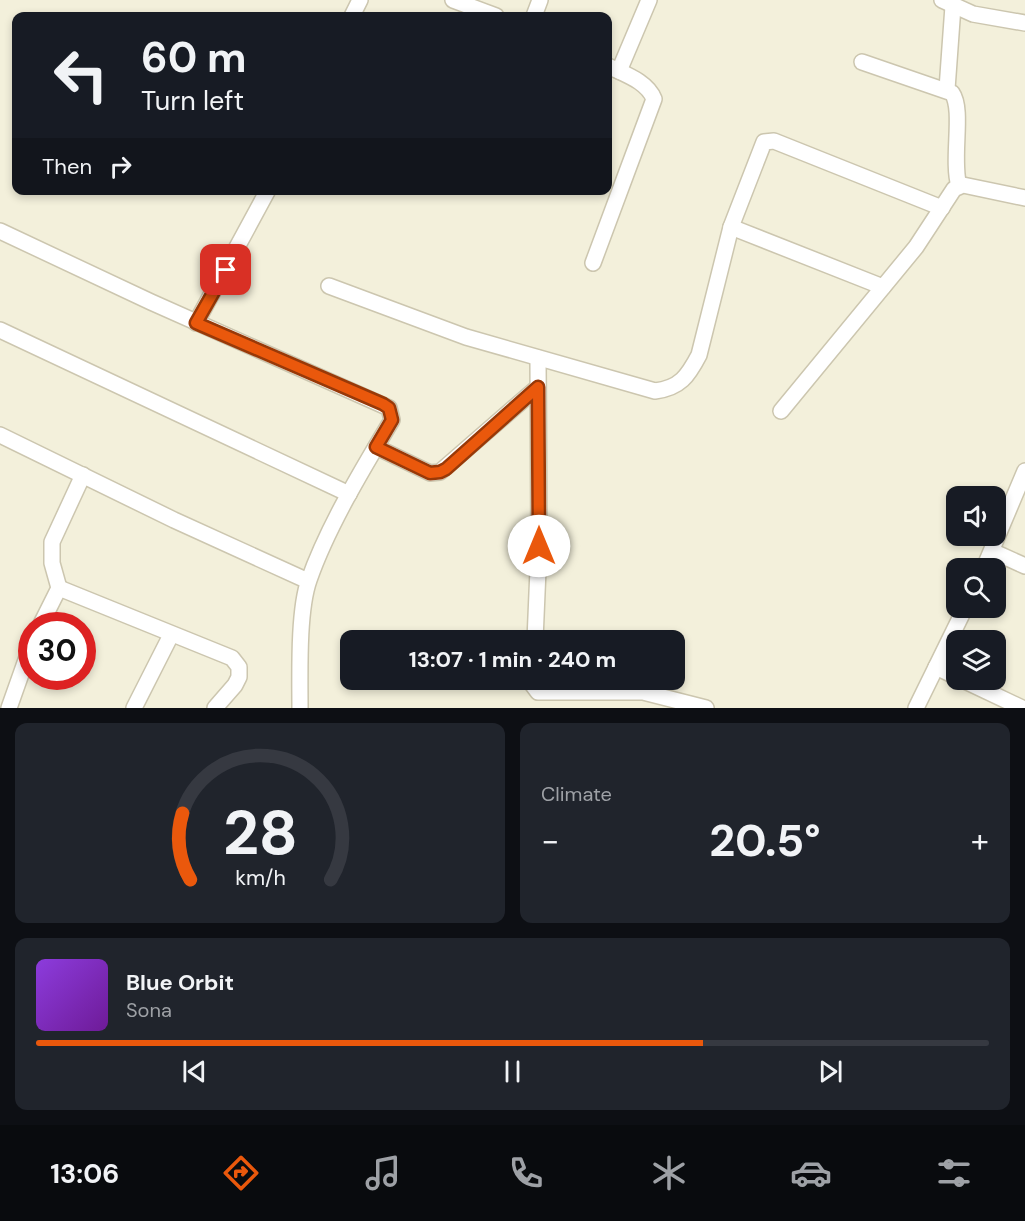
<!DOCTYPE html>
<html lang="en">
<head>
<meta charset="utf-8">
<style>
  body { margin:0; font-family:"DM Sans",sans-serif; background:#20242c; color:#f1f3f6; height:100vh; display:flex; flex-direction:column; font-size:22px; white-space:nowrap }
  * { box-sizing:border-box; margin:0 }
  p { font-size:20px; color:#9ea1a6 }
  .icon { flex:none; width:33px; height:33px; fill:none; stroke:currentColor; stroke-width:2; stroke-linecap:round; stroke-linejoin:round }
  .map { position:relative; height:708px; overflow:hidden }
  .panel { display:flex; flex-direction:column; gap:15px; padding:15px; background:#0d0f14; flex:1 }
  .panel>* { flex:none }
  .hud { position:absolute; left:12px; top:12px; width:600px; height:183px; border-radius:12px; box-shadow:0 3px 9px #0003; background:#171b24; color:#f1f3f6; overflow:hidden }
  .controls { position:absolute; left:946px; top:486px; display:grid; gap:12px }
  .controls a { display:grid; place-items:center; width:60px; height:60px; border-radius:12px; background:#171b24; box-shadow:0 3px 9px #0003; font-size:30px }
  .speed { position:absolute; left:18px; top:612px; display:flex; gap:12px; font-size:30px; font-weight:700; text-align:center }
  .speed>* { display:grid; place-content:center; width:78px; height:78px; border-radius:50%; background:#171b24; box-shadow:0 3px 9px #0003; line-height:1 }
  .speed .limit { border:9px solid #d22; background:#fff; color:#111 }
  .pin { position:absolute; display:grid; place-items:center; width:51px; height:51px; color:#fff; margin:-26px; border-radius:12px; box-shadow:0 3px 9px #0006 }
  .me { position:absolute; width:66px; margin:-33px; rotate:0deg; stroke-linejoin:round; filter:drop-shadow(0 0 4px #0008) }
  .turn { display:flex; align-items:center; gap:21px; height:126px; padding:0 30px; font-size:27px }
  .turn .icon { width:78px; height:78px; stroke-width:2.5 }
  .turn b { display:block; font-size:42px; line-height:51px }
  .then { display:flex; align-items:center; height:57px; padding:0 30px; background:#0003; gap:12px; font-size:22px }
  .big { font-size:45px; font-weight:700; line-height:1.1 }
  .panel .tile { flex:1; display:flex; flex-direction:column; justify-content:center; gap:9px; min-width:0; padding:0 21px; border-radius:12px; background:#20242c }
  .panel .dial { align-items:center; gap:0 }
  .dial svg { height:156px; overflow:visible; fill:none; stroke:#363941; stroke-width:7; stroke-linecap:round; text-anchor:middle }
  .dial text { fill:#f1f3f6; stroke:none }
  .song { display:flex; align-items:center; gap:18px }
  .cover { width:72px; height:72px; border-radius:9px; background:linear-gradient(135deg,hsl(270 70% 55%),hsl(280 70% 35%)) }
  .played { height:6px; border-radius:3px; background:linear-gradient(90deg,#ea580c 70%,#363941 70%) }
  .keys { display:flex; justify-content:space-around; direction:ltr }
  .heat { display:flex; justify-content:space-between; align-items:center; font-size:33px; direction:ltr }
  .panel .tiles { flex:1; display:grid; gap:15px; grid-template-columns:1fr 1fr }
  .tile:last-child { grid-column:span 2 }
  .trip { position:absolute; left:340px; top:630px; width:345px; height:60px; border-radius:12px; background:#171b24; box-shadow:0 3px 9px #0003; font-weight:700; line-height:60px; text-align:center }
  .tabs { display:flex; height:96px; justify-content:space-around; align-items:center; background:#090b0e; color:#9ea1a6 }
  .tabs .icon { width:42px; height:42px }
  .tabs .current { color:#ea580c }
  .tabs b { font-size:27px; color:#f1f3f6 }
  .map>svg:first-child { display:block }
  .residential { fill:#f3f0db; fill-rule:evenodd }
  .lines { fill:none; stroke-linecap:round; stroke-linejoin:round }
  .minor-casing { stroke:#ccc6af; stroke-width:18 }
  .minor { stroke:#fff; stroke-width:15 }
  .route-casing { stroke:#983908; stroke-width:15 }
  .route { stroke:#ea580c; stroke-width:10 }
</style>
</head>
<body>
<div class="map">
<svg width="1025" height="708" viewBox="0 0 1025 708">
  <rect width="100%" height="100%" fill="#fcfbed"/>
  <!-- residential -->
  <path class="residential" d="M 0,0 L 1025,0 L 1025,708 L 0,708 ZM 16,16 L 608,16 L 608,190 L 16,190 ZM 957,496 L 996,496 L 996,536 L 957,536 ZM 957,568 L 996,568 L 996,608 L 957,608 ZM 32,626 L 82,626 L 82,676 L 32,676 ZM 351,640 L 675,640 L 675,680 L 351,680 ZM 957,640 L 996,640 L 996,680 L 957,680 Z"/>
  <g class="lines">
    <!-- minor casing -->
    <g class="minor-casing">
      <g id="minor">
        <path d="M 453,0 L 496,16"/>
        <path d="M 942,0 L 973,14 L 1025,23"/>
        <path d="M 352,16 L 360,0"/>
        <path d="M 534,16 L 540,0"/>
        <path d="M 862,62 L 952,93 C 964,110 951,159 959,186"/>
        <path d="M 619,71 L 649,0"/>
        <path d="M 947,89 L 953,6"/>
        <path d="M 731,227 L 883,287"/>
        <path d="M 0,231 L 151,302 L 389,408 L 392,420 C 363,468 327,528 309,580 C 298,611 300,674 300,708"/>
        <path d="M 593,263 L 654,99 C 647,81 624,74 608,66"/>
        <path d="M 329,286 L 466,337 L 655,391 C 680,388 688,376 699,355 L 731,227 L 764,142 L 774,141 L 942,208"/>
        <path d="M 196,323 L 268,190"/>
        <path d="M 0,330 L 349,494"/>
        <path d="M 781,411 L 916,247 L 954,189 L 963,185 L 1025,198"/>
        <path d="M 0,435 L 174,520 L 308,581"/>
        <path d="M 376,447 L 430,473 L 440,472 L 538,387"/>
        <path d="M 992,551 L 1025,566"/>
        <path d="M 984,568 L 1025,471"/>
        <path d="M 59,588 L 232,658 L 239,667 L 239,677 L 235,685 L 215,708"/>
        <path d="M 40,626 L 59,588 L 52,563 L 52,542 L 83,475"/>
        <path d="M 535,640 L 539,546 L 538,358"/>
        <path d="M 936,667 L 957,677"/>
        <path d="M 529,680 L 538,692 L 643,692 L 706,708"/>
        <path d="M 963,680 L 1022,708"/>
        <path d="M 9,708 L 32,643"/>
        <path d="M 134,708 L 171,635"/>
        <path d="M 916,708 L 965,608"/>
      </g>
    </g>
    <!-- minor -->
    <use href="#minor" class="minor"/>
  </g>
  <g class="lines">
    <!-- route casing -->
    <g class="route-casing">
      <path id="route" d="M 226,270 L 196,323 L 383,404 L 389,408 L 392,420 L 376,447 L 430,473 L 440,472 L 446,469 L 538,387 L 539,546"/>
    </g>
    <!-- route -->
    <use href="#route" class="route"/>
  </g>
</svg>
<div class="controls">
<a><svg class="icon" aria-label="sound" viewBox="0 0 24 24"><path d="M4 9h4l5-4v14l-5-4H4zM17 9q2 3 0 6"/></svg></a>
<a><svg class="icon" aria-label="search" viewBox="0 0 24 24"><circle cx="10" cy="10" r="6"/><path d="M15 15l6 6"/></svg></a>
<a><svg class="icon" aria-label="layers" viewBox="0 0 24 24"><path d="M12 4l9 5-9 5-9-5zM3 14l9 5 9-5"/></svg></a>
</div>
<div class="speed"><div class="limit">30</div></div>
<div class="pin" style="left:226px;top:270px;background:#d93025"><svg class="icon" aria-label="arrive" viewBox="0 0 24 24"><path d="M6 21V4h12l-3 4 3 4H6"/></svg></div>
<svg class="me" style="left:539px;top:546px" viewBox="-20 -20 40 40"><circle r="19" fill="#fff"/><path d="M0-13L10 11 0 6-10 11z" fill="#ea580c"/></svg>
<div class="trip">13:07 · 1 min · 240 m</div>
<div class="hud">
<div class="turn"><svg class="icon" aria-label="left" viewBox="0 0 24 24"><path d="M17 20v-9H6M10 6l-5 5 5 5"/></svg><div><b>60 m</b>Turn left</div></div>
<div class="then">Then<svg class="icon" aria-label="right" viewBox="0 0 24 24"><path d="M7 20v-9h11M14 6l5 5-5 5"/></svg></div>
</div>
</div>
<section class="panel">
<div class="tiles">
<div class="tile dial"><svg viewBox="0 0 100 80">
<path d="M14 69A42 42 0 1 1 86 69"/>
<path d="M14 69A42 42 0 0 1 10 35" stroke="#ea580c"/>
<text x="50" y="56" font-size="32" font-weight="700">28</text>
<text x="50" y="72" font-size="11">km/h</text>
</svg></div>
<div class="tile"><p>Climate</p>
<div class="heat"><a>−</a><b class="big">20.5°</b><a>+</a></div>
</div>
<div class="tile">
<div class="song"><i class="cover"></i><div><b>Blue Orbit</b><p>Sona</p></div></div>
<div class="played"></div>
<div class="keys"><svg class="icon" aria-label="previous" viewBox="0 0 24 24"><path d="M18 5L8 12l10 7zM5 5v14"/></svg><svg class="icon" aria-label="pause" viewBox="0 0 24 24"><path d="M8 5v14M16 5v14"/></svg><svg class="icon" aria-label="next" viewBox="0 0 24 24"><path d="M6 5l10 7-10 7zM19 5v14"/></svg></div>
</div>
</div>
</section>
<nav class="tabs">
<b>13:06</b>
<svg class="icon current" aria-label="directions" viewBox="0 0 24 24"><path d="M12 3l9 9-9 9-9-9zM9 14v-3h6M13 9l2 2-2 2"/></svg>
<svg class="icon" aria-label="music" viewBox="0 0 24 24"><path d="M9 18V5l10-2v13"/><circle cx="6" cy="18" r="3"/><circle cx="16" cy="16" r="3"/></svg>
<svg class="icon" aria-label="phone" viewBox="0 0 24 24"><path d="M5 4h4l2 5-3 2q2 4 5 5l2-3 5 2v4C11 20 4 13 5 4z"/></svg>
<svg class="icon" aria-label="climate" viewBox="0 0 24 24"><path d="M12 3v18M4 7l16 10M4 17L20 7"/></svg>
<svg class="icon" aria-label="car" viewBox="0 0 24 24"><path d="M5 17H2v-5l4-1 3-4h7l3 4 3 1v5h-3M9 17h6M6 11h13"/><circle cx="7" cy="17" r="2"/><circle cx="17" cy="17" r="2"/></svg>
<svg class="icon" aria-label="filters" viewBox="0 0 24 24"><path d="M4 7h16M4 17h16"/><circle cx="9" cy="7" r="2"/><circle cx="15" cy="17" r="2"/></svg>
</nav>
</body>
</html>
